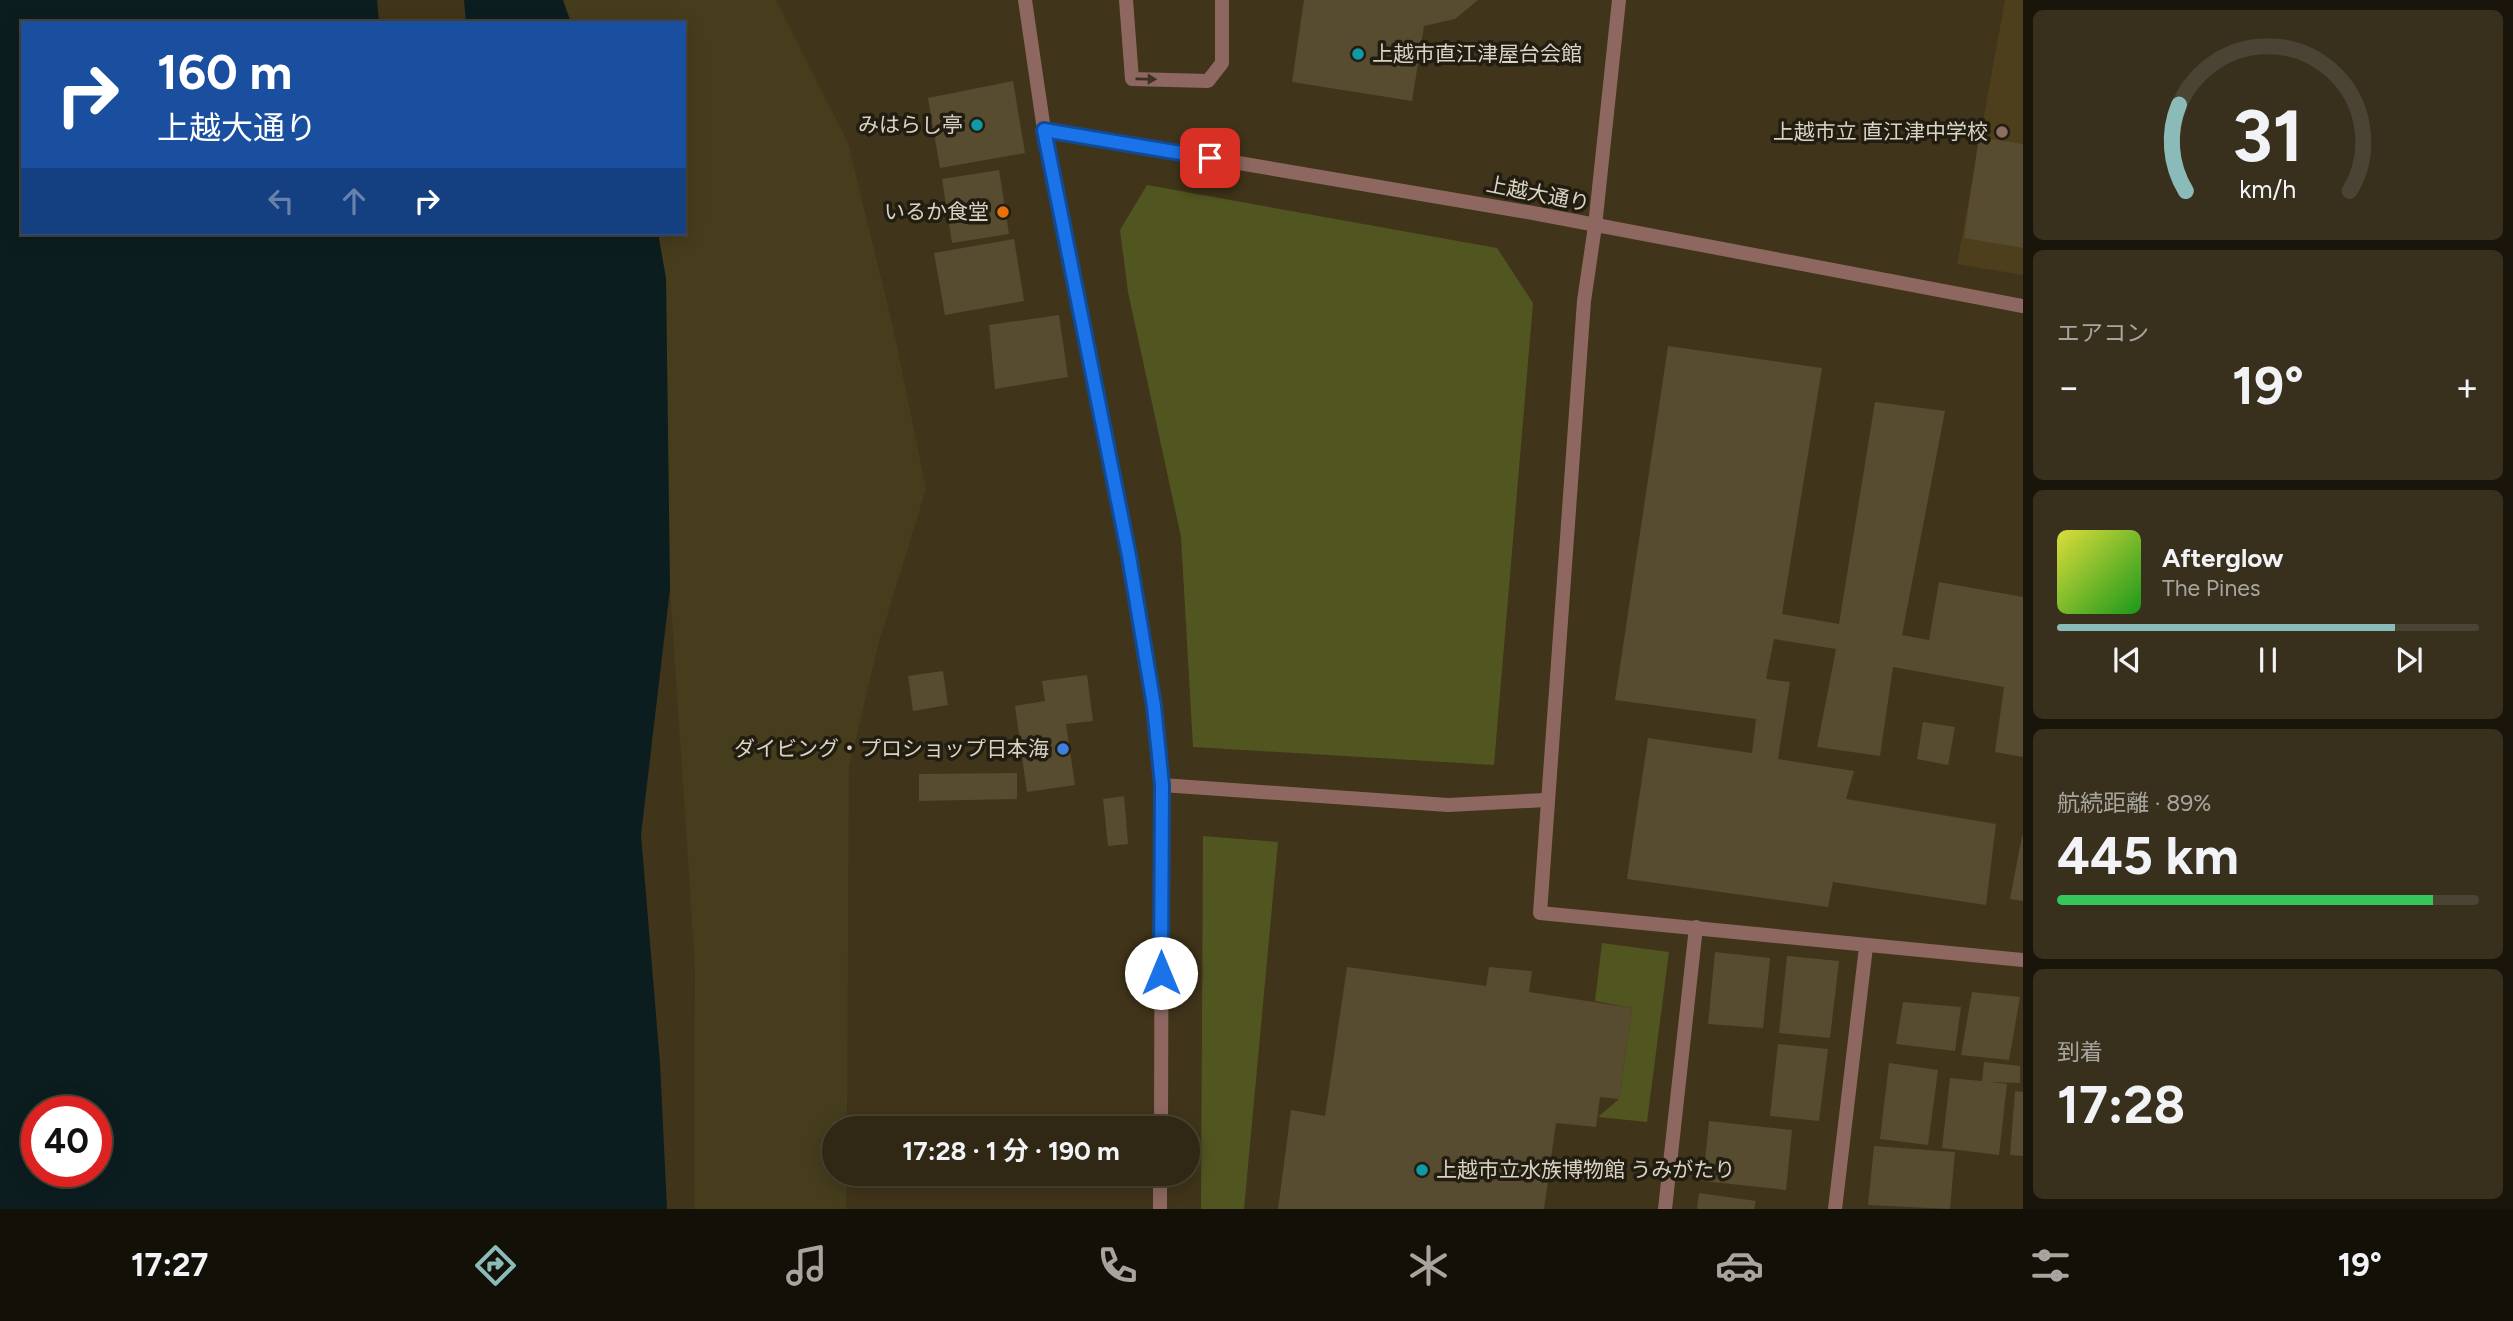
<!DOCTYPE html>
<html lang="ja">
<head>
<meta charset="utf-8">
<style>
  body { margin:0; font-family:Figtree,"Noto Sans JP",sans-serif; background:#382f1d; color:#f1f3f6; height:100vh; display:flex; flex-direction:column; font-size:26px; white-space:nowrap }
  * { box-sizing:border-box; margin:0 }
  p { font-size:23px; color:#a8a5a0 }
  .icon { flex:none; width:38px; height:38px; fill:none; stroke:currentColor; stroke-width:2; stroke-linecap:round; stroke-linejoin:round }
  .map { position:relative; flex:1; overflow:hidden }
  .details { display:flex; flex-direction:column; gap:10px; padding:10px; background:#1a150b; width:490px }
  .details>* { flex:none }
  .guide { position:absolute; left:21px; top:21px; width:665px; height:214px; border-radius:0px; box-shadow:0 4px 18px #0003,0 0 0 2px #4b4434; background:#1a4fa0; color:#fff; overflow:hidden }
  .speed { position:absolute; left:21px; top:1096px; display:flex; gap:14px; font-size:35px; font-weight:700; text-align:center }
  .speed>* { display:grid; place-content:center; width:91px; height:91px; border-radius:50%; background:#302714; box-shadow:0 4px 18px #0003,0 0 0 2px #4b4434; line-height:1 }
  .speed .limit { border:10px solid #d22; background:#fff; color:#111 }
  .pin { position:absolute; display:grid; place-items:center; width:60px; height:60px; color:#fff; margin:-30px; border-radius:14px; box-shadow:0 4px 10px #0006 }
  .me { position:absolute; width:77px; margin:-38px; rotate:0deg; stroke-linejoin:round; filter:drop-shadow(0 0 5px #0008) }
  .turn { display:flex; align-items:center; gap:24px; height:147px; padding:0 21px; font-size:32px }
  .turn .icon { width:91px; height:91px; stroke-width:2.5 }
  .turn b { display:block; font-size:49px; line-height:60px }
  .lanes { display:flex; align-items:center; height:66px; padding:0 21px; background:#0003; justify-content:center; gap:35px; direction:ltr }
  .lanes .off { opacity:.35 }
  .big { font-size:52px; font-weight:700; line-height:1.1 }
  .details .tile { flex:1; display:flex; flex-direction:column; justify-content:center; gap:10px; min-width:0; padding:0 24px; border-radius:10px; background:#382f1d }
  .details .dial { align-items:center; gap:0 }
  .dial svg { height:182px; overflow:visible; fill:none; stroke:#4b4434; stroke-width:7; stroke-linecap:round; text-anchor:middle }
  .dial text { fill:#f1f3f6; stroke:none }
  .song { display:flex; align-items:center; gap:21px }
  .cover { width:84px; height:84px; border-radius:10px; background:linear-gradient(135deg,hsl(60 70% 55%),hsl(120 70% 35%)) }
  .played { height:7px; border-radius:4px; background:linear-gradient(90deg,#8bbbb9 80%,#4b4434 80%) }
  .keys { display:flex; justify-content:space-around; direction:ltr }
  .heat { display:flex; justify-content:space-between; align-items:center; font-size:38px; direction:ltr }
  .charge { height:10px; border-radius:5px; background:linear-gradient(90deg,#34c759 89%,#4b4434 0) }
  .trip { position:absolute; left:822px; top:1116px; width:378px; height:70px; border-radius:35px; background:#302714; box-shadow:0 4px 18px #0003,0 0 0 2px #4b4434; font-weight:700; line-height:70px; text-align:center }
  .dock { display:flex; height:112px; justify-content:space-around; align-items:center; background:#131008; color:#a8a5a0 }
  .dock .icon { width:49px; height:49px }
  .dock .on { color:#8bbbb9 }
  .dock b { font-size:32px; color:#f1f3f6 }
  main { display:flex; flex:1; min-height:0 }
  .map>svg:first-child { display:block }
  .built { fill:#4d3e1c }
  .green { fill:#515520 }
  .sand { fill:#463d1d }
  .water { fill:#0c1d20; fill-rule:evenodd }
  .pier { fill:#40341a }
  .building { fill:#574b30 }
  .lines { fill:none; stroke-linecap:round; stroke-linejoin:round }
  .service { stroke:#8e6860; stroke-width:14 }
  .minor { stroke:#8e6860; stroke-width:14 }
  .tertiary { stroke:#8e6860; stroke-width:14 }
  .oneway { fill:#3d3025 }
  .route-casing { stroke:#114b97; stroke-width:18 }
  .route { stroke:#1a73e8; stroke-width:12 }
  .culture-dot { fill:#0f9aa8; stroke:#221d11; stroke-width:2.5 }
  .education-dot { fill:#8d6e63; stroke:#221d11; stroke-width:2.5 }
  .food-dot { fill:#e8710a; stroke:#221d11; stroke-width:2.5 }
  .shop-dot { fill:#3f7fe0; stroke:#221d11; stroke-width:2.5 }
  .labels { text-anchor:middle; stroke-width:7; stroke-linejoin:round; paint-order:stroke }
  .poi-label { font-size:21px; fill:#dad3c4; stroke:#221d11; text-anchor:end }
  .street-label { font-size:21px; fill:#dad3c4; stroke:#221d11 }
</style>
</head>
<body>
<main>
<div class="map">
<svg width="2023" height="1209" viewBox="0 0 2023 1209">
  <rect width="100%" height="100%" fill="#40341a"/>
  <!-- built -->
  <path class="built" d="M 2005,0 L 2023,0 L 2023,275 L 1957,264 Z"/>
  <!-- green -->
  <g class="green">
    <path d="M 1147,185 L 1497,248 L 1533,303 L 1494,765 L 1193,747 L 1181,537 L 1128,292 L 1120,230 Z"/>
    <path d="M 1203,836 L 1278,842 L 1244,1209 L 1201,1209 Z"/>
    <path d="M 1602,943 L 1669,952 L 1647,1122 L 1598,1117 L 1619,1099 L 1632,1008 L 1595,1001 Z"/>
  </g>
  <!-- sand -->
  <path class="sand" d="M 563,0 L 776,0 L 848,143 L 893,327 L 926,489 L 879,642 L 849,767 L 847,1129 L 835,1129 L 835,1174 L 847,1174 L 846,1209 L 694,1209 L 695,967 L 670,589 L 666,278 L 658,233 L 684,233 L 684,23 L 571,23 Z"/>
  <!-- water -->
  <path class="water" d="M 0,0 L 563,0 L 571,23 L 23,23 L 23,233 L 658,233 L 666,278 L 670,589 L 641,835 L 660,1063 L 667,1209 L 0,1209 ZM 37,1111 L 96,1111 L 96,1171 L 37,1171 Z"/>
  <!-- pier -->
  <path class="pier" d="M 377,0 L 464,0 L 466,23 L 379,23 Z"/>
  <!-- building -->
  <g class="building">
    <path d="M 1304,0 L 1478,0 L 1455,19 L 1424,26 L 1412,101 L 1292,82 Z"/>
    <path d="M 1013,81 L 1025,153 L 940,168 L 928,98 Z"/>
    <path d="M 1979,137 L 2023,144 L 2023,248 L 1964,238 Z"/>
    <path d="M 999,170 L 1009,234 L 952,243 L 942,179 Z"/>
    <path d="M 1014,239 L 1024,301 L 945,315 L 934,253 Z"/>
    <path d="M 1059,315 L 1068,377 L 995,389 L 989,325 Z"/>
    <path d="M 1668,346 L 1822,368 L 1782,614 L 1839,624 L 1875,402 L 1945,411 L 1902,635 L 1929,640 L 1939,582 L 2023,597 L 2023,757 L 1995,752 L 2004,687 L 1893,667 L 1880,756 L 1817,747 L 1836,649 L 1774,639 L 1766,679 L 1790,682 L 1778,759 L 1854,771 L 1846,799 L 1996,824 L 1986,905 L 1833,882 L 1828,907 L 1627,879 L 1648,738 L 1752,753 L 1756,719 L 1615,700 Z"/>
    <path d="M 943,671 L 948,705 L 913,711 L 908,676 Z"/>
    <path d="M 1087,675 L 1093,721 L 1066,724 L 1075,785 L 1027,792 L 1015,706 L 1045,701 L 1042,681 Z"/>
    <path d="M 1923,722 L 1955,727 L 1948,765 L 1917,759 Z"/>
    <path d="M 1017,773 L 1017,799 L 919,801 L 919,774 Z"/>
    <path d="M 1124,796 L 1128,844 L 1108,846 L 1103,799 Z"/>
    <path d="M 2022,836 L 2023,836 L 2023,901 L 2010,899 Z"/>
    <path d="M 1715,952 L 1770,958 L 1763,1028 L 1708,1024 Z"/>
    <path d="M 1787,956 L 1839,961 L 1830,1038 L 1779,1033 Z"/>
    <path d="M 1347,967 L 1486,986 L 1489,967 L 1532,971 L 1529,992 L 1632,1008 L 1619,1099 L 1600,1097 L 1596,1127 L 1556,1123 L 1544,1209 L 1278,1209 L 1291,1110 L 1325,1116 Z"/>
    <path d="M 1972,992 L 2020,997 L 2009,1060 L 1961,1055 Z"/>
    <path d="M 1903,1002 L 1961,1007 L 1955,1051 L 1896,1044 Z"/>
    <path d="M 1778,1044 L 1828,1049 L 1819,1121 L 1770,1116 Z"/>
    <path d="M 1984,1062 L 2020,1066 L 2020,1083 L 1988,1082 L 2007,1084 L 1999,1155 L 1942,1148 L 1950,1078 L 1982,1081 Z"/>
    <path d="M 1889,1063 L 1938,1070 L 1928,1145 L 1880,1139 Z"/>
    <path d="M 2015,1091 L 2023,1092 L 2023,1156 L 2010,1155 Z"/>
    <path d="M 1709,1121 L 1792,1130 L 1786,1190 L 1703,1181 Z"/>
    <path d="M 1874,1146 L 1955,1152 L 1950,1209 L 1868,1205 Z"/>
    <path d="M 1699,1193 L 1756,1201 L 1754,1209 L 1697,1209 Z"/>
  </g>
  <g class="lines">
    <!-- service -->
    <g class="service">
      <path d="M 1126,0 L 1132,79 L 1208,81 L 1222,63 L 1222,0"/>
      <path d="M 1162,785 L 1448,805 L 1546,800"/>
      <path d="M 1665,1209 L 1696,927"/>
    </g>
    <!-- minor -->
    <g class="minor">
      <path d="M 1595,226 L 1584,301 L 1540,913 L 2023,960"/>
      <path d="M 1835,1209 L 1866,947"/>
    </g>
    <!-- tertiary -->
    <g class="tertiary">
      <path d="M 1025,0 L 1044,130 L 1129,556 L 1154,706 L 1162,785 L 1161,1129"/>
      <path d="M 1044,130 L 1533,213 L 2023,306"/>
      <path d="M 1595,226 L 1619,0"/>
      <path d="M 1160,1209 L 1160,1174"/>
    </g>
  </g>
  <!-- one-way arrows -->
  <defs><path id="oneway-solid" d="M-6-.8H1V-3.2L6.5 0L1 3.2V.8H-6Z" transform="scale(1.75)"/></defs>
  <use class="oneway" href="#oneway-solid" transform="translate(1146 79) rotate(1)"/>
  <g class="lines">
    <!-- route casing -->
    <g class="route-casing">
      <path id="route" d="M 1161,973 L 1162,785 L 1154,706 L 1129,556 L 1044,130 L 1210,158"/>
    </g>
    <!-- route -->
    <use href="#route" class="route"/>
  </g>
  <!-- markers -->
  <g class="culture-dot">
    <circle cx="1358" cy="54" r="7"/>
    <circle cx="977" cy="125" r="7"/>
    <circle cx="1422" cy="1170" r="7"/>
  </g>
  <circle class="education-dot" cx="2002" cy="132" r="7"/>
  <circle class="food-dot" cx="1003" cy="212" r="7"/>
  <circle class="shop-dot" cx="1063" cy="749" r="7"/>
  <g class="labels">
    <!-- poi labels -->
    <g class="poi-label">
      <text x="1372" y="61" text-anchor="start">上越市直江津屋台会館</text>
      <text x="963" y="132">みはらし亭</text>
      <text x="1988" y="139">上越市立 直江津中学校</text>
      <text x="989" y="219">いるか食堂</text>
      <text x="1049" y="756">ダイビング・プロショップ日本海</text>
      <text x="1436" y="1177" text-anchor="start">上越市立水族博物館 うみがたり</text>
    </g>
    <!-- street labels -->
    <g class="street-label">
      <text transform="translate(1538 194) rotate(11)" y="7">上越大通り</text>
    </g>
  </g>
</svg>
<div class="speed"><div class="limit">40</div></div>
<div class="pin" style="left:1210px;top:158px;background:#d93025"><svg class="icon" aria-label="arrive" viewBox="0 0 24 24"><path d="M6 21V4h12l-3 4 3 4H6"/></svg></div>
<svg class="me" style="left:1161px;top:973px" viewBox="-20 -20 40 40"><circle r="19" fill="#fff"/><path d="M0-13L10 11 0 6-10 11z" fill="#1a73e8"/></svg>
<div class="trip">17:28 · 1 分 · 190 m</div>
<div class="guide">
<div class="turn"><svg class="icon" aria-label="right" viewBox="0 0 24 24"><path d="M7 20v-9h11M14 6l5 5-5 5"/></svg><div><b>160 m</b>上越大通り</div></div>
<div class="lanes"><svg class="icon off" aria-label="left" viewBox="0 0 24 24"><path d="M17 20v-9H6M10 6l-5 5 5 5"/></svg><svg class="icon off" aria-label="ahead" viewBox="0 0 24 24"><path d="M12 20V5M6 11l6-6 6 6"/></svg><svg class="icon" aria-label="right" viewBox="0 0 24 24"><path d="M7 20v-9h11M14 6l5 5-5 5"/></svg></div>
</div>
</div>
<section class="details">
<div class="tile dial"><svg viewBox="0 0 100 80">
<path d="M14 69A42 42 0 1 1 86 69"/>
<path d="M14 69A42 42 0 0 1 11 31" stroke="#8bbbb9"/>
<text x="50" y="56" font-size="32" font-weight="700">31</text>
<text x="50" y="72" font-size="11">km/h</text>
</svg></div>
<div class="tile"><p>エアコン</p>
<div class="heat"><a>−</a><b class="big">19°</b><a>+</a></div>
</div>
<div class="tile">
<div class="song"><i class="cover"></i><div><b>Afterglow</b><p>The Pines</p></div></div>
<div class="played"></div>
<div class="keys"><svg class="icon" aria-label="previous" viewBox="0 0 24 24"><path d="M18 5L8 12l10 7zM5 5v14"/></svg><svg class="icon" aria-label="pause" viewBox="0 0 24 24"><path d="M8 5v14M16 5v14"/></svg><svg class="icon" aria-label="next" viewBox="0 0 24 24"><path d="M6 5l10 7-10 7zM19 5v14"/></svg></div>
</div>
<div class="tile"><p>航続距離 · 89%</p><b class="big">445 km</b><div class="charge"></div></div>
<div class="tile"><p>到着</p><b class="big">17:28</b></div>
</section>
</main>
<nav class="dock">
<b>17:27</b>
<svg class="icon on" aria-label="directions" viewBox="0 0 24 24"><path d="M12 3l9 9-9 9-9-9zM9 14v-3h6M13 9l2 2-2 2"/></svg>
<svg class="icon" aria-label="music" viewBox="0 0 24 24"><path d="M9 18V5l10-2v13"/><circle cx="6" cy="18" r="3"/><circle cx="16" cy="16" r="3"/></svg>
<svg class="icon" aria-label="phone" viewBox="0 0 24 24"><path d="M5 4h4l2 5-3 2q2 4 5 5l2-3 5 2v4C11 20 4 13 5 4z"/></svg>
<svg class="icon" aria-label="climate" viewBox="0 0 24 24"><path d="M12 3v18M4 7l16 10M4 17L20 7"/></svg>
<svg class="icon" aria-label="car" viewBox="0 0 24 24"><path d="M5 17H2v-5l4-1 3-4h7l3 4 3 1v5h-3M9 17h6M6 11h13"/><circle cx="7" cy="17" r="2"/><circle cx="17" cy="17" r="2"/></svg>
<svg class="icon" aria-label="filters" viewBox="0 0 24 24"><path d="M4 7h16M4 17h16"/><circle cx="9" cy="7" r="2"/><circle cx="15" cy="17" r="2"/></svg>
<b>19°</b>
</nav>
</body>
</html>
